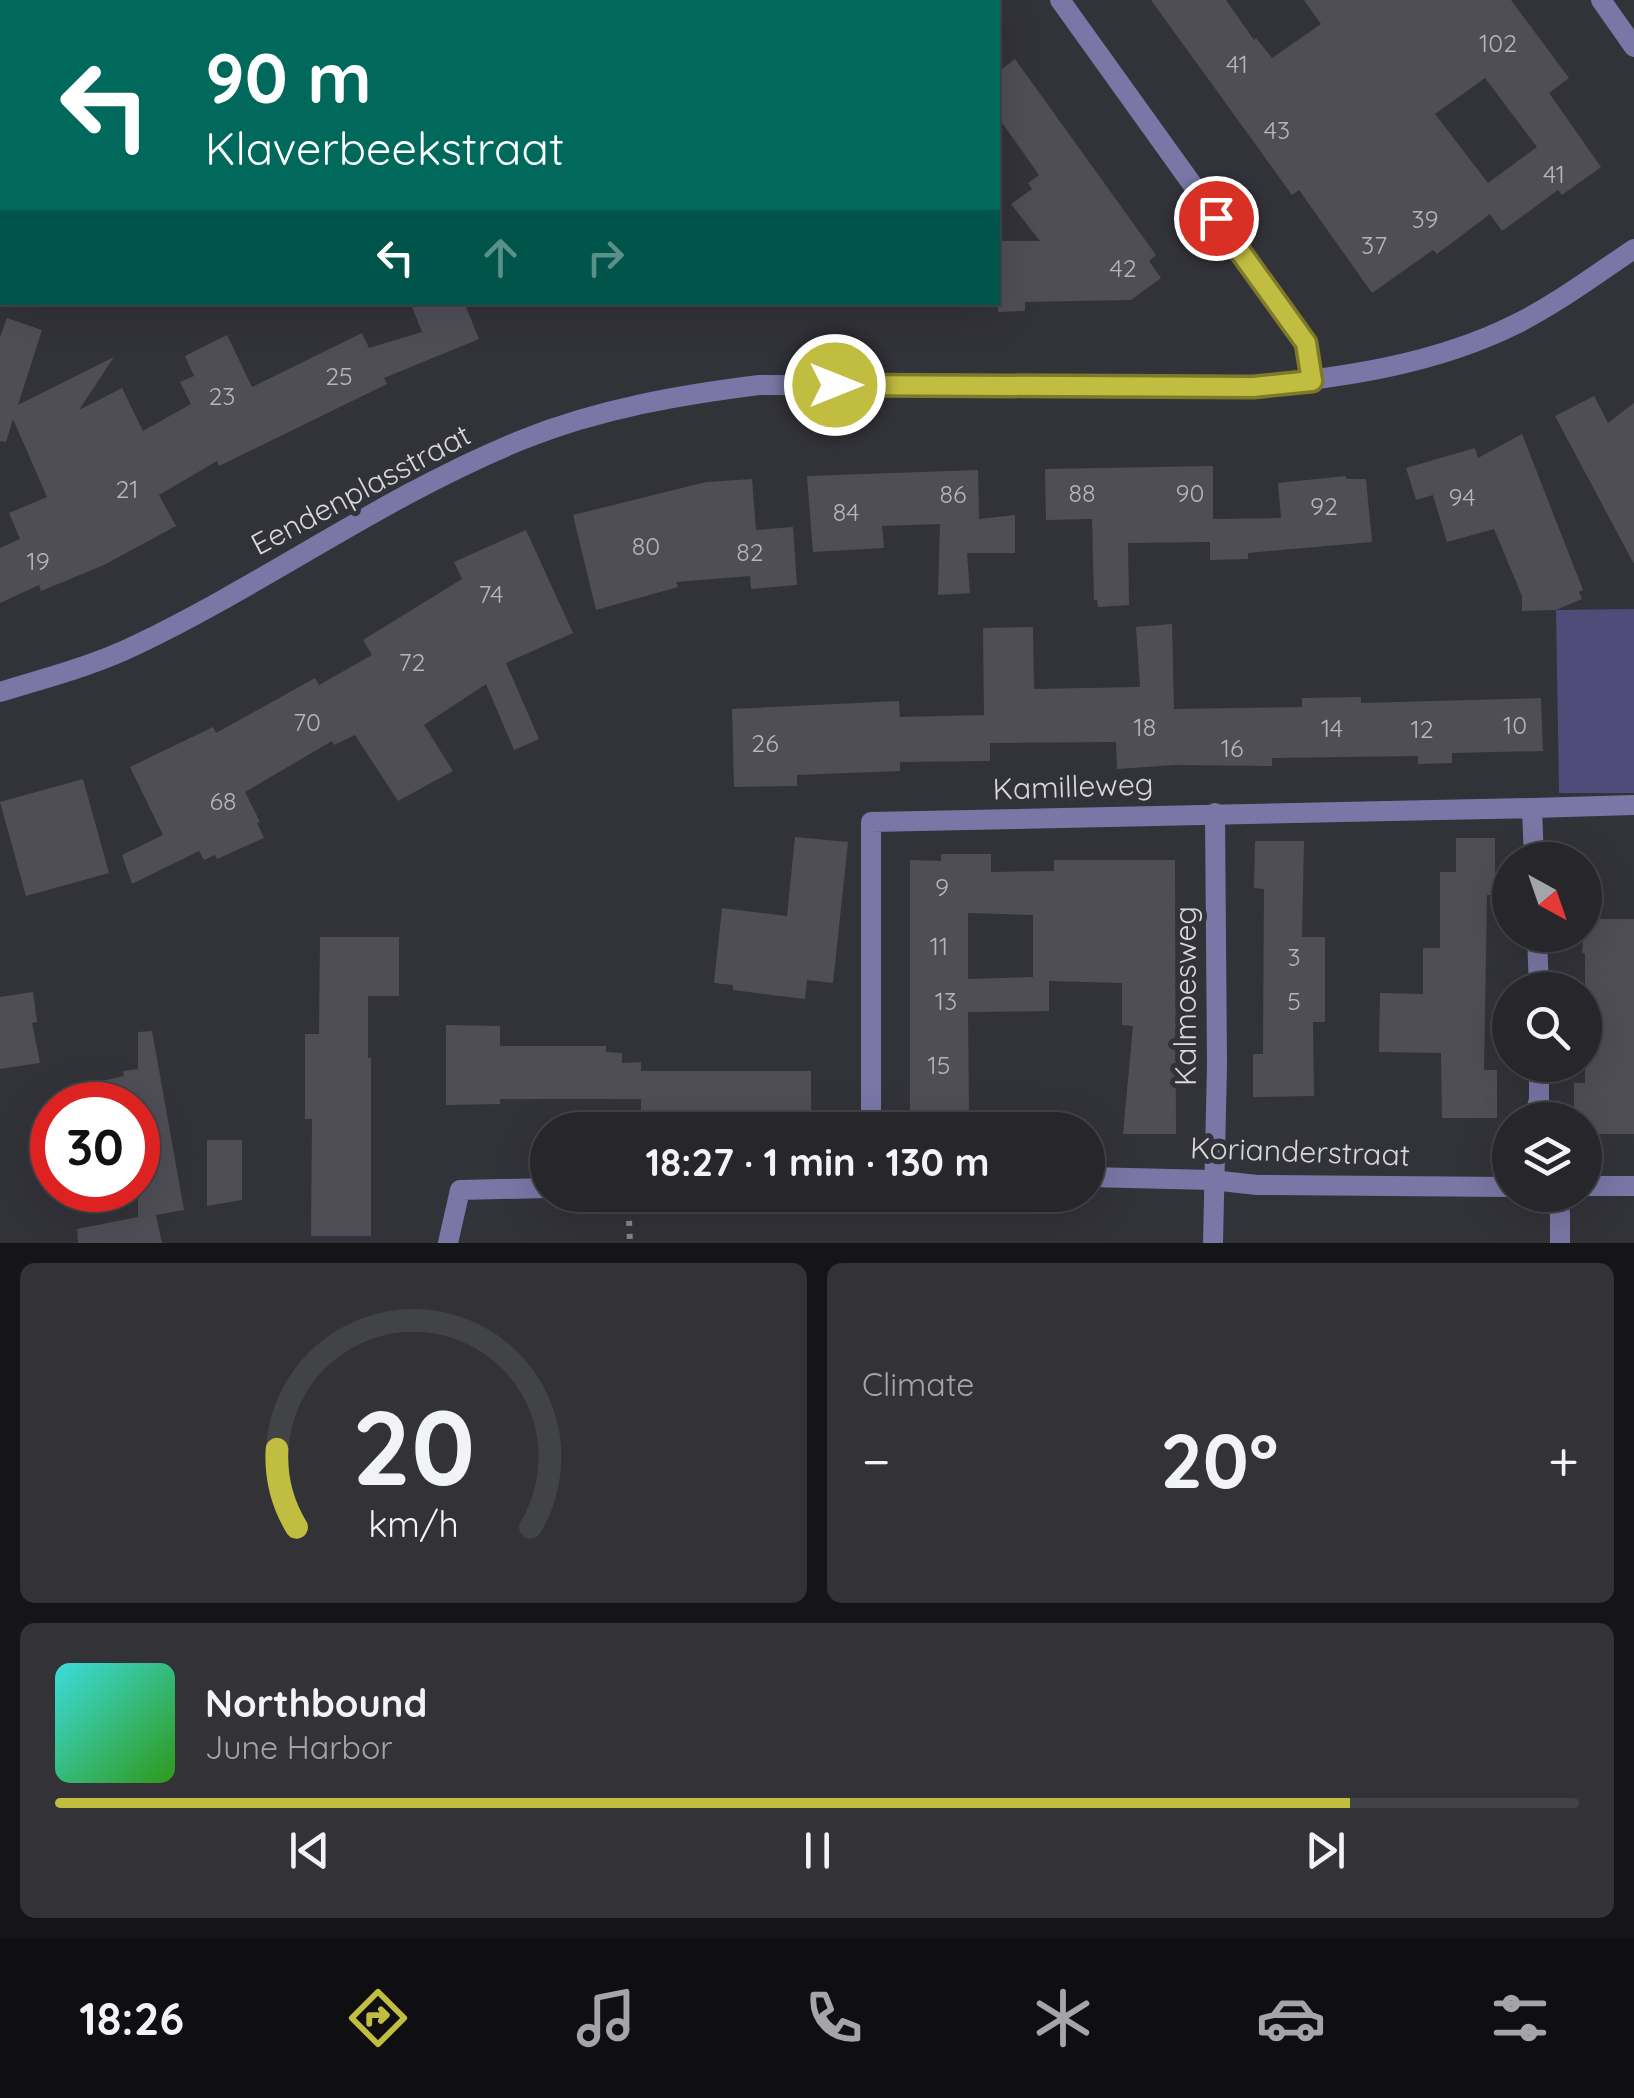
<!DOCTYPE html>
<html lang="en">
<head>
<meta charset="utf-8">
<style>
  body { margin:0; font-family:Quicksand,sans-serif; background:#323237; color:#f1f3f6; height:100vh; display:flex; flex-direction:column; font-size:38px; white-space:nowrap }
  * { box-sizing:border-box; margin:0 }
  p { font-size:32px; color:#a4a5a9 }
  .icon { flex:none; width:55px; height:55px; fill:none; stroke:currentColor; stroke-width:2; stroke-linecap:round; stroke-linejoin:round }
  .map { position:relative; height:1243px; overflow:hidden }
  .side { display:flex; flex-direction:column; gap:20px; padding:20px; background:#151518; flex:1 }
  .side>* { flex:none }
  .banner { position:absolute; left:0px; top:0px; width:1000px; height:305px; box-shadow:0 10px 40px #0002,0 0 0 2px #424347; background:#00695c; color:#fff; overflow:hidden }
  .needle { width:65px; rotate:140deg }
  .fabs { position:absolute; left:1492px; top:842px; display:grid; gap:20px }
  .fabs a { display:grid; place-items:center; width:110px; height:110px; border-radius:50%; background:#26262b; box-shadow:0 10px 40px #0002,0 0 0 2px #424347; font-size:50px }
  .speed { position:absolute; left:30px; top:1082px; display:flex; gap:20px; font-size:50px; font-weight:700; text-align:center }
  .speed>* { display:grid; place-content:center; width:130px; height:130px; border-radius:50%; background:#26262b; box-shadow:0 10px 40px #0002,0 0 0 2px #424347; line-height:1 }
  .speed .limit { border:15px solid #d22; background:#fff; color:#111 }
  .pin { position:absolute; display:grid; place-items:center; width:85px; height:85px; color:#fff; margin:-42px; border:5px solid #fff; border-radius:50%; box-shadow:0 2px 10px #0007 }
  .me { position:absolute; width:110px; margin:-55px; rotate:90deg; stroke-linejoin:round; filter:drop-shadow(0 0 8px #0008) }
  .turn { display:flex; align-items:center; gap:35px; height:210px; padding:0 40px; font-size:45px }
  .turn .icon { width:130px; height:130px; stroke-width:2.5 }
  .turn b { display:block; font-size:70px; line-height:85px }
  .lanes { display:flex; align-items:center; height:95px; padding:0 40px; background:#0003; justify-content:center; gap:50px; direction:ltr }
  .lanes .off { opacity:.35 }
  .big { font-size:75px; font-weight:700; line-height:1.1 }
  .side .card { flex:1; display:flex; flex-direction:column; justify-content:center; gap:15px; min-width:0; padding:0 35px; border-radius:15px; background:#323237 }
  .side .dial { align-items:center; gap:0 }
  .dial svg { height:260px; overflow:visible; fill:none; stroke:#424347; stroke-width:7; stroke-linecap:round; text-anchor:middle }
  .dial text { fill:#f1f3f6; stroke:none }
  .song { display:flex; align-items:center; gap:30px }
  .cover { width:120px; height:120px; border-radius:15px; background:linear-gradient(135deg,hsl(180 70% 55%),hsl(110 70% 35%)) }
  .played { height:10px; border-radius:5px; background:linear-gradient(90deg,#c1bd40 85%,#424347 85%) }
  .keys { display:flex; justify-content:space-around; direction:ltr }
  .heat { display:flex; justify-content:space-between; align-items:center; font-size:55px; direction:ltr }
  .side .tiles { flex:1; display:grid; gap:20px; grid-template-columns:1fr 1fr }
  .card:last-child { grid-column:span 2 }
  .trip { position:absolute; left:530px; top:1112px; width:575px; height:100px; border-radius:50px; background:#26262b; box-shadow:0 10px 40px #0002,0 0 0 2px #424347; font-weight:700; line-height:100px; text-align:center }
  .menu { display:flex; height:160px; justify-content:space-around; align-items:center; background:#0f0f11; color:#a4a5a9 }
  .menu .icon { width:70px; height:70px }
  .menu .selected { color:#c1bd40 }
  .menu b { font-size:45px; color:#f1f3f6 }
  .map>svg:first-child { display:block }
  .green { fill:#504b79 }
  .building { fill:#4f4e57; fill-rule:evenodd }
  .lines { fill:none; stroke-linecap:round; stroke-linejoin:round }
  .path { stroke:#85858b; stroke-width:6; stroke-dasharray:5 8; stroke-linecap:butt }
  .street { stroke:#7a77a6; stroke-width:20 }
  .route-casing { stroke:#7d7b2a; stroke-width:25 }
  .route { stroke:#c1bd40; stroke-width:18 }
  .labels { text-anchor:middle; stroke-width:10; stroke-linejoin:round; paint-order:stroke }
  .number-label { font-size:25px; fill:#b5b5bb }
  .street-label { font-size:30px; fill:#d7d7dc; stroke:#323239 }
</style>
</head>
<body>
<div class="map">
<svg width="1634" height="1243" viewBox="0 0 1634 1243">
  <rect width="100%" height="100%" fill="#323239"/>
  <!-- green -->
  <path class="green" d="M 1634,609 L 1634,793 L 1559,793 L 1556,610 Z"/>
  <!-- building -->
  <g class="building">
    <path d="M 1151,0 L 1226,0 L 1254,40 L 1256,38 L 1272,58 L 1321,24 L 1304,0 L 1511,0 L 1569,78 L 1549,93 L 1601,167 L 1562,195 L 1558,190 L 1502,231 L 1490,214 L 1437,254 L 1433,250 L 1372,293 L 1299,190 L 1292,195 ZM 1485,78 L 1537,147 L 1488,183 L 1435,114 Z"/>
    <path d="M 1015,59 L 1156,255 L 1149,261 L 1161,278 L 1131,300 L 1025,302 L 1025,311 L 998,312 L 998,241 L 1040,241 L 1011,204 L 1032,189 L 1028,183 L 1039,175 L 998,117 L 998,72 Z"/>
    <path d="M 410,302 L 464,302 L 479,339 L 384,378 L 387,384 L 219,466 L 217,461 L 159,495 L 176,526 L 104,565 L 41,591 L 39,585 L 0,603 L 0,548 L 20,539 L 9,513 L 47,497 L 13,419 L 6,442 L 0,441 L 0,337 L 7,318 L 42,330 L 18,405 L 114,357 L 79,410 L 122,388 L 143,431 L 191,404 L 180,382 L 194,376 L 185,356 L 227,335 L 252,387 L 362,333 L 369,348 L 422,332 Z"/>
    <path d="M 1594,396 L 1608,423 L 1634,403 L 1634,564 L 1555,416 Z"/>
    <path d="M 1522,434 L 1583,590 L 1579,592 L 1582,599 L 1556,610 L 1522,611 L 1522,596 L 1494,529 L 1447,542 L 1433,495 L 1416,500 L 1406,468 L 1475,448 L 1478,458 Z"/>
    <path d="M 1213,466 L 1213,519 L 1281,518 L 1278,483 L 1346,476 L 1346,479 L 1366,479 L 1372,542 L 1248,553 L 1248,559 L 1210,560 L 1210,542 L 1128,543 L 1129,605 L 1098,607 L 1097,600 L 1094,600 L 1092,519 L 1046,520 L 1045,469 Z"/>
    <path d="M 978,470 L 979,519 L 1015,515 L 1015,553 L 967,553 L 970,593 L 938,595 L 940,524 L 882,526 L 884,548 L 813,552 L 807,476 Z"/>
    <path d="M 752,479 L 756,530 L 793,527 L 797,585 L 751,589 L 750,576 L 676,582 L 678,587 L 596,610 L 573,515 L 706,482 Z"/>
    <path d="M 526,530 L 573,633 L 506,663 L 539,739 L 514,750 L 486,684 L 424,725 L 453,771 L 398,801 L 355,735 L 334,745 L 332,741 L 245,792 L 260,822 L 257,823 L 264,838 L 217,859 L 215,855 L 204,860 L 199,851 L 132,884 L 122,855 L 163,835 L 130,767 L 213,727 L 216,733 L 315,678 L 319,685 L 372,655 L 363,640 L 462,579 L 454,562 Z"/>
    <path d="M 1172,624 L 1174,709 L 1302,707 L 1302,698 L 1361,697 L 1361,703 L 1541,698 L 1543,751 L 1452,753 L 1452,763 L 1418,764 L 1418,756 L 1272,758 L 1272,766 L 1175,765 L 1117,769 L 1116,742 L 990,743 L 990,761 L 900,762 L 900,771 L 797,775 L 797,786 L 734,787 L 732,709 L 899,701 L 900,717 L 984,715 L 983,628 L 1033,627 L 1034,689 L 1140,687 L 1136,627 Z"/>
    <path d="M 83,779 L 109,873 L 26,896 L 0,802 Z"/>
    <path d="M 795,837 L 848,842 L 833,983 L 807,980 L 805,999 L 733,990 L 733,985 L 714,983 L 722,908 L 787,916 Z"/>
    <path d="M 1456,838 L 1495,838 L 1495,895 L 1487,895 L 1484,1070 L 1497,1070 L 1497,1118 L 1442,1118 L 1441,1053 L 1379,1052 L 1380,993 L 1423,994 L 1423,948 L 1440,948 L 1440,872 L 1456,872 Z"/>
    <path d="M 1255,841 L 1304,841 L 1302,937 L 1325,937 L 1325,1022 L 1313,1022 L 1314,1096 L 1253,1097 L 1253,1054 L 1263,1054 L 1264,889 L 1254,888 Z"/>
    <path d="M 941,854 L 991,854 L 991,872 L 1054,871 L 1054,860 L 1175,860 L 1176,1134 L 1123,1134 L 1133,1026 L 1122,1025 L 1122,983 L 1049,981 L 1049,1011 L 968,1012 L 969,1115 L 963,1115 L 963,1130 L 910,1130 L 910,860 L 941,861 ZM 968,913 L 1033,915 L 1033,977 L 968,979 Z"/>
    <path d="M 1585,919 L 1634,919 L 1634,1134 L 1585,1134 L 1585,1120 L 1574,1120 L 1574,1083 L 1585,1083 L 1585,953 L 1582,953 Z"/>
    <path d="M 320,937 L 399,937 L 399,996 L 368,996 L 368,1058 L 371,1058 L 371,1236 L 311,1236 L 312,1119 L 305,1119 L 305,1034 L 319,1034 Z"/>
    <path d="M 33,992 L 37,1022 L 32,1023 L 40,1063 L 0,1069 L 0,997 Z"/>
    <path d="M 446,1025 L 500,1026 L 500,1046 L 606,1046 L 606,1052 L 622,1053 L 622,1063 L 641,1062 L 641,1071 L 811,1071 L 811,1117 L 788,1118 L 788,1126 L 664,1126 L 664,1118 L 641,1117 L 641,1099 L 500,1099 L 500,1104 L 446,1105 Z"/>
    <path d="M 152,1031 L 184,1210 L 156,1215 L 162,1243 L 78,1243 L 77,1229 L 138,1217 L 138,1105 L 106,1105 L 102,1081 L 124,1076 L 123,1071 L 138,1069 L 138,1032 Z"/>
    <path d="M 207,1140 L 242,1140 L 242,1200 L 207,1206 Z"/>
  </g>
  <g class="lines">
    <!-- path -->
    <path class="path" d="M 628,1195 L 630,1243"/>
    <!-- street -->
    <g class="street">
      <path d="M 1060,0 L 1306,343 L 1312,381"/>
      <path d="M 1601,0 L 1634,47"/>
      <path d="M 0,692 C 45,678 93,666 136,645 C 268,582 387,494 524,439 C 599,409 679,395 759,385 L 1253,387 C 1343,377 1434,365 1516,324 C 1558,303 1595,275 1634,249"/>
      <path d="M 1532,808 L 1634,805"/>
      <path d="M 1537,935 L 1539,990"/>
      <path d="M 1534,1120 L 1539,1099 L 1539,1065"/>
      <path d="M 871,1130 L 871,822 L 1532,808 L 1534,860"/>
      <path d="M 1088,1177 L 1212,1180 L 1257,1185 L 1510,1187"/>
      <path d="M 1585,1186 L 1634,1186"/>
      <path d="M 1553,1195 L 1560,1213 L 1560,1243"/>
      <path d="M 448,1243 L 460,1190 L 548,1188"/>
      <path d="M 1213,1243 L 1217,1065 L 1215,813"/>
    </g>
  </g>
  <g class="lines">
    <!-- route casing -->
    <g class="route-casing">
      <path id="route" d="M 835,385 L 1253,387 L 1312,381 L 1306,343 L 1216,218"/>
    </g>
    <!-- route -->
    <use href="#route" class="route"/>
  </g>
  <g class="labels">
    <!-- number labels -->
    <g class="number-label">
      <text x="1498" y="52">102</text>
      <text x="1237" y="73">41</text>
      <text x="1277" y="139">43</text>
      <text x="1554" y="183">41</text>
      <text x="1425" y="228">39</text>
      <text x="1374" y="254">37</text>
      <text x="1123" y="277">42</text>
      <text x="339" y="385">25</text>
      <text x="222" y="405">23</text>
      <text x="127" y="498">21</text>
      <text x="1082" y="502">88</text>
      <text x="1190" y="502">90</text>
      <text x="953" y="503">86</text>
      <text x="1462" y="506">94</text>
      <text x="1324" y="515">92</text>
      <text x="846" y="521">84</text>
      <text x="646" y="555">80</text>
      <text x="750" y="561">82</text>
      <text x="38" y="570">19</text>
      <text x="491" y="603">74</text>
      <text x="412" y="671">72</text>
      <text x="307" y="731">70</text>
      <text x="1515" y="734">10</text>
      <text x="1145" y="736">18</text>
      <text x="1332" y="737">14</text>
      <text x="1422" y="738">12</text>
      <text x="765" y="752">26</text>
      <text x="1232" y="757">16</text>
      <text x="223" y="810">68</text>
      <text x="942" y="896">9</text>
      <text x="939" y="955">11</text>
      <text x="1294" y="966">3</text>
      <text x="946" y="1010">13</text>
      <text x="1294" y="1010">5</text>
      <text x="939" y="1074">15</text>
    </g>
    <!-- street labels -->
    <g class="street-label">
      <text transform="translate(361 490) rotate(-28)" y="10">Eendenplasstraat</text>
      <text transform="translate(1073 787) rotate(-2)" y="10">Kamilleweg</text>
      <text transform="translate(1186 996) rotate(-90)" y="10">Kalmoesweg</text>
      <text transform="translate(1300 1152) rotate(2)" y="10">Korianderstraat</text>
    </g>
  </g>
</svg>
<div class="fabs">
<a><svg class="needle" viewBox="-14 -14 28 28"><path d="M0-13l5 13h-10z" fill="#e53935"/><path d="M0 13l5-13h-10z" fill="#a4a5a9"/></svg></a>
<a><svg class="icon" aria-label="search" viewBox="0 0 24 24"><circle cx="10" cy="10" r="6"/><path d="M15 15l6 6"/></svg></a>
<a><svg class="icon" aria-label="layers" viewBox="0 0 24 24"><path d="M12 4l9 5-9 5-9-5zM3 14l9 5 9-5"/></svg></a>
</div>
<div class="speed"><div class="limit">30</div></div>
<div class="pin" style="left:1216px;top:218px;background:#d93025"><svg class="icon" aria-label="arrive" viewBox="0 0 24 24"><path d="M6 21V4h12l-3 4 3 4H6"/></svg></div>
<svg class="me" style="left:835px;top:385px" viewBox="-20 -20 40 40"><circle r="17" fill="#c1bd40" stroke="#fff" stroke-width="3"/><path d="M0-11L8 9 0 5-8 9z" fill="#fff"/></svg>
<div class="trip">18:27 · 1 min · 130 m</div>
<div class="banner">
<div class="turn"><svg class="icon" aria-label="left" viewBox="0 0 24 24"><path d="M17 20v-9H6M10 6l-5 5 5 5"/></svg><div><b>90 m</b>Klaverbeekstraat</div></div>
<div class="lanes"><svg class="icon" aria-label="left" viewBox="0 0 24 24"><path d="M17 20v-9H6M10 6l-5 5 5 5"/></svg><svg class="icon off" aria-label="ahead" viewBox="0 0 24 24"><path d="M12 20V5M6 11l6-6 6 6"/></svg><svg class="icon off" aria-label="right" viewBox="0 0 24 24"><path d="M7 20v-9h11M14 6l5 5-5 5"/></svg></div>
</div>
</div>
<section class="side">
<div class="tiles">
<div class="card dial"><svg viewBox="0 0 100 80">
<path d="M14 69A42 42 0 1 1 86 69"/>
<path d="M14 69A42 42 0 0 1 8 45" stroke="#c1bd40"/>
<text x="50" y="56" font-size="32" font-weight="700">20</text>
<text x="50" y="72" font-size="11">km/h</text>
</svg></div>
<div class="card"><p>Climate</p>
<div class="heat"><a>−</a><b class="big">20°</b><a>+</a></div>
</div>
<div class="card">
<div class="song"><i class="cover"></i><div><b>Northbound</b><p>June Harbor</p></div></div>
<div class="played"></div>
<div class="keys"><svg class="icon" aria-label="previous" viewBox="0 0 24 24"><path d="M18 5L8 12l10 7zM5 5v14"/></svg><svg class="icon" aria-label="pause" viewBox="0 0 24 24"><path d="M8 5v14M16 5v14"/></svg><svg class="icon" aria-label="next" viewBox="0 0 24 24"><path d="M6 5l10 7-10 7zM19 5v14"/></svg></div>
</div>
</div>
</section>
<nav class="menu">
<b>18:26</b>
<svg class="icon selected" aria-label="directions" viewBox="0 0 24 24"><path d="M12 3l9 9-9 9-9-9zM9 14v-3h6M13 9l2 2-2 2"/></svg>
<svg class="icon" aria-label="music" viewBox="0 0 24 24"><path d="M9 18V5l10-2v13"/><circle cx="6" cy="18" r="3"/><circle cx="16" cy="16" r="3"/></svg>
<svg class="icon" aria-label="phone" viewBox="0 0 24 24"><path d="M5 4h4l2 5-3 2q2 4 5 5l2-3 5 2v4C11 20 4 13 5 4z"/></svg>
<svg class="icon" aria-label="climate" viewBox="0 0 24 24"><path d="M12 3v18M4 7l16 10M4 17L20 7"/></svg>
<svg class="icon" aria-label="car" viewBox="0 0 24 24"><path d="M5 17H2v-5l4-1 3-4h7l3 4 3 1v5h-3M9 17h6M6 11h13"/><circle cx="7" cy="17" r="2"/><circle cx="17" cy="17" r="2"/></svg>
<svg class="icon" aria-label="filters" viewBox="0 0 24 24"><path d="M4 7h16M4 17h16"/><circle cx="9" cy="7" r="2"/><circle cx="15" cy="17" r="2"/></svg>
</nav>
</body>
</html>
